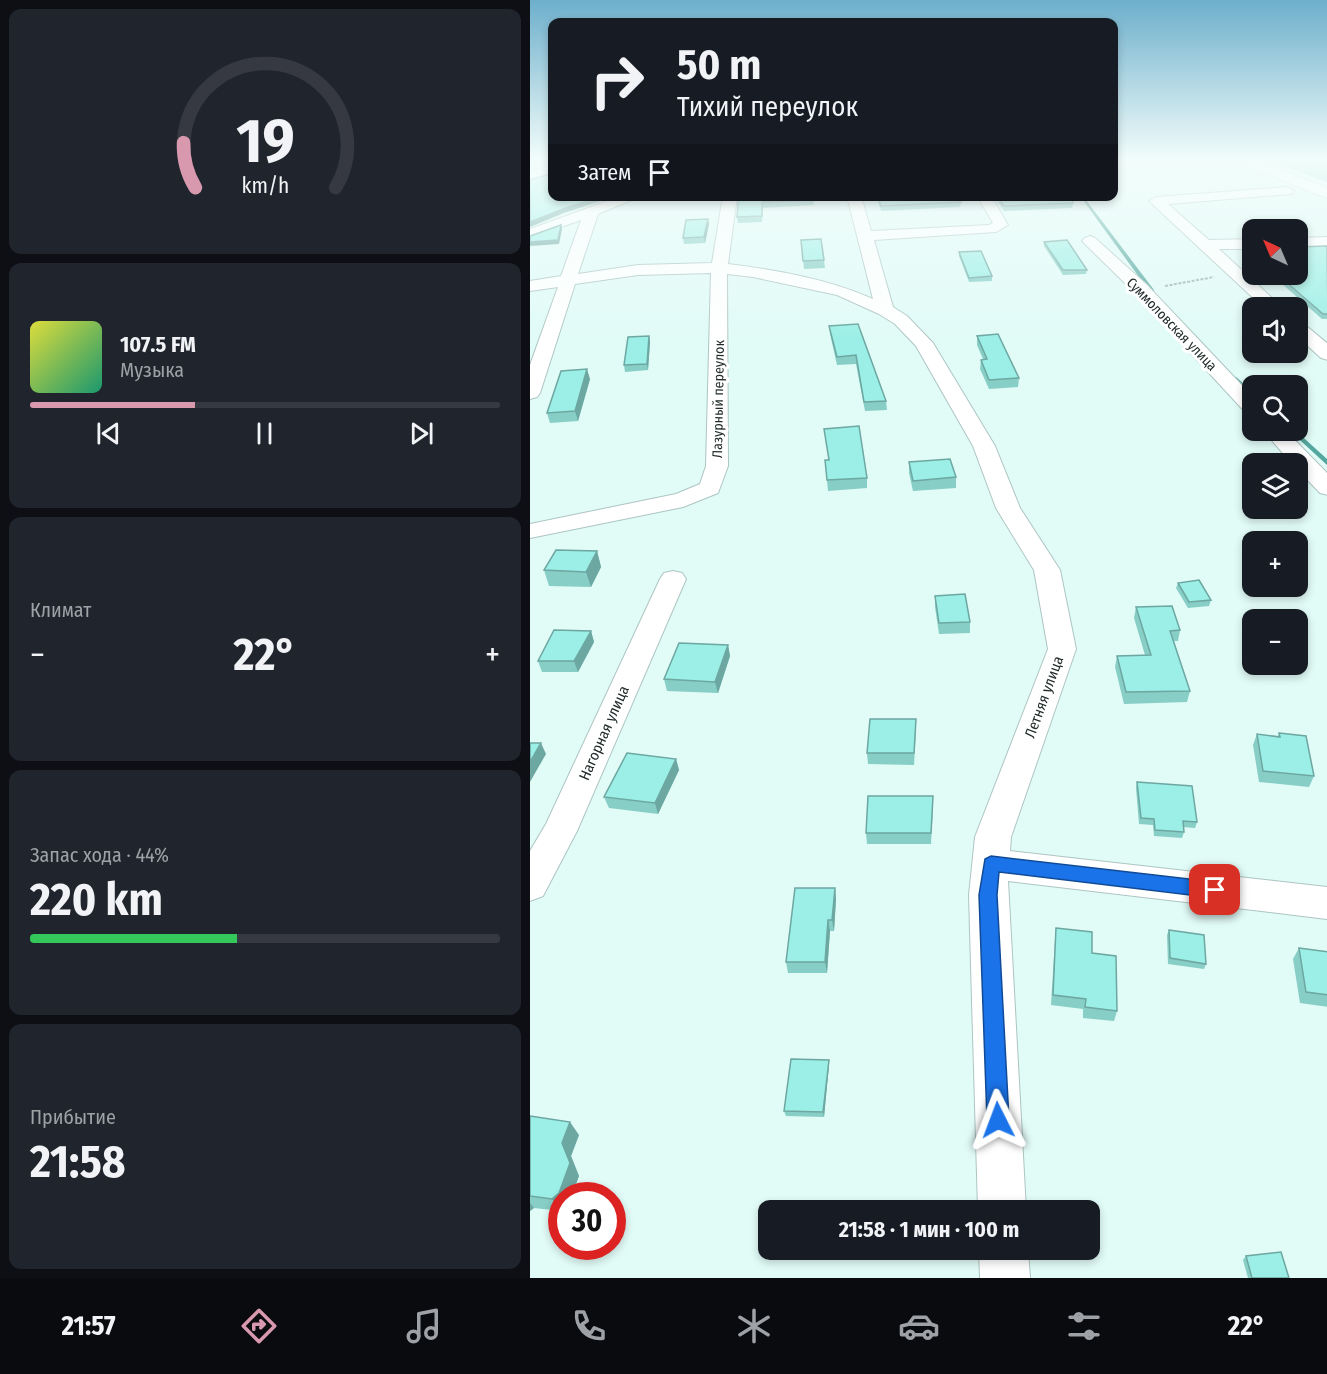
<!DOCTYPE html>
<html lang="ru">
<head>
<meta charset="utf-8">
<style>
  body { margin:0; font-family:"Fira Sans Condensed",sans-serif; background:#20242c; color:#f1f3f6; height:100vh; display:flex; flex-direction:column; font-size:22px; white-space:nowrap }
  * { box-sizing:border-box; margin:0 }
  p { font-size:20px; color:#9ea1a6 }
  .icon { flex:none; width:33px; height:33px; fill:none; stroke:currentColor; stroke-width:2; stroke-linecap:round; stroke-linejoin:round }
  .map { position:relative; flex:1; overflow:hidden }
  .panel { display:flex; flex-direction:column; gap:9px; padding:9px; background:#0d0f14; width:530px }
  .panel>* { flex:none }
  .top-card { position:absolute; left:18px; top:18px; width:570px; height:183px; border-radius:12px; box-shadow:0 3px 9px #0003; background:#171b24; color:#f1f3f6; overflow:hidden }
  .needle { width:39px; rotate:316deg }
  .fabs { position:absolute; left:712px; top:219px; display:grid; gap:12px }
  .fabs a { display:grid; place-items:center; width:66px; height:66px; border-radius:12px; background:#171b24; box-shadow:0 3px 9px #0003; font-size:30px }
  .speed { position:absolute; left:18px; top:1182px; display:flex; gap:12px; font-size:30px; font-weight:700; text-align:center }
  .speed>* { display:grid; place-content:center; width:78px; height:78px; border-radius:50%; background:#171b24; box-shadow:0 3px 9px #0003; line-height:1 }
  .speed .limit { border:9px solid #d22; background:#fff; color:#111 }
  .pin { position:absolute; display:grid; place-items:center; width:51px; height:51px; color:#fff; margin:-26px; border-radius:12px; box-shadow:0 3px 9px #0006 }
  .me { position:absolute; width:66px; margin:-33px; rotate:357deg; stroke-linejoin:round; filter:drop-shadow(0 0 4px #0008) }
  .turn { display:flex; align-items:center; gap:21px; height:126px; padding:0 30px; font-size:27px }
  .turn .icon { width:78px; height:78px; stroke-width:2.5 }
  .turn b { display:block; font-size:42px; line-height:51px }
  .then { display:flex; align-items:center; height:57px; padding:0 30px; background:#0003; gap:12px; font-size:22px }
  .big { font-size:45px; font-weight:700; line-height:1.1 }
  .panel .tile { flex:1; display:flex; flex-direction:column; justify-content:center; gap:9px; min-width:0; padding:0 21px; border-radius:12px; background:#20242c }
  .panel .dial { align-items:center; gap:0 }
  .dial svg { height:156px; overflow:visible; fill:none; stroke:#363941; stroke-width:7; stroke-linecap:round; text-anchor:middle }
  .dial text { fill:#f1f3f6; stroke:none }
  .song { display:flex; align-items:center; gap:18px }
  .cover { width:72px; height:72px; border-radius:9px; background:linear-gradient(135deg,hsl(60 70% 55%),hsl(160 70% 35%)) }
  .played { height:6px; border-radius:3px; background:linear-gradient(90deg,#d899af 35%,#363941 35%) }
  .keys { display:flex; justify-content:space-around; direction:ltr }
  .heat { display:flex; justify-content:space-between; align-items:center; font-size:33px; direction:ltr }
  .charge { height:9px; border-radius:4px; background:linear-gradient(90deg,#34c759 44%,#363941 0) }
  .trip { position:absolute; left:228px; top:1200px; width:342px; height:60px; border-radius:12px; background:#171b24; box-shadow:0 3px 9px #0003; font-weight:700; line-height:60px; text-align:center }
  .tabs { display:flex; height:96px; justify-content:space-around; align-items:center; background:#090b0e; color:#9ea1a6 }
  .tabs .icon { width:42px; height:42px }
  .tabs .active { color:#d899af }
  .tabs b { font-size:27px; color:#f1f3f6 }
  main { display:flex; flex:1; min-height:0 }
  .map>svg:first-child { display:block }
  .green { fill:#9fd8d2 }
  .lines { fill:none; stroke-linecap:round; stroke-linejoin:round }
  .stream { fill:#54a79f; fill-rule:evenodd }
  .minor-casing { stroke:#adc5c2; stroke-width:2 }
  .major-casing { stroke:#adc5c2; stroke-width:1 }
  .path { stroke:#a0b4b1; stroke-width:2; stroke-dasharray:3 1.5; stroke-linecap:butt }
  .minor { fill:#fff; fill-rule:evenodd }
  .major { fill:#fff; fill-rule:evenodd }
  .wall { fill:#86cec6 }
  .shaded-wall { fill:#6da7a1 }
  .building { fill:#9cefe6; stroke:#6da7a1; stroke-width:1.5 }
  .route { fill:#1a73e8; stroke:#114b97; stroke-width:1.5 }
  .labels { text-anchor:middle; stroke-width:6; stroke-linejoin:round; paint-order:stroke }
  .far-street-label { font-size:14px; fill:#222c2b; stroke:#fff }
  .street-label { font-size:15px; fill:#222c2b; stroke:#fff }
</style>
</head>
<body>
<main>
<section class="panel">
<div class="tile dial"><svg viewBox="0 0 100 80">
<path d="M14 69A42 42 0 1 1 86 69"/>
<path d="M14 69A42 42 0 0 1 8 46" stroke="#d899af"/>
<text x="50" y="56" font-size="32" font-weight="700">19</text>
<text x="50" y="72" font-size="11">km/h</text>
</svg></div>
<div class="tile">
<div class="song"><i class="cover"></i><div><b>107.5 FM</b><p>Музыка</p></div></div>
<div class="played"></div>
<div class="keys"><svg class="icon" aria-label="previous" viewBox="0 0 24 24"><path d="M18 5L8 12l10 7zM5 5v14"/></svg><svg class="icon" aria-label="pause" viewBox="0 0 24 24"><path d="M8 5v14M16 5v14"/></svg><svg class="icon" aria-label="next" viewBox="0 0 24 24"><path d="M6 5l10 7-10 7zM19 5v14"/></svg></div>
</div>
<div class="tile"><p>Климат</p>
<div class="heat"><a>−</a><b class="big">22°</b><a>+</a></div>
</div>
<div class="tile"><p>Запас хода · 44%</p><b class="big">220 km</b><div class="charge"></div></div>
<div class="tile"><p>Прибытие</p><b class="big">21:58</b></div>
</section>
<div class="map">
<svg width="798" height="1278" viewBox="0 0 798 1278">
  <rect width="100%" height="100%" fill="#e1fbf7"/>
  <!-- green -->
  <path class="green" d="M 735,160 L 797,160 L 797,182 L 795,181 Z"/>
  <g class="lines">
    <!-- stream -->
    <g class="stream">
      <path d="M 553,196 L 624,290 L 624,292 L 620,292 L 550,196 Z"/>
      <path d="M 702,377 L 706,377 L 723,392 L 723,397 L 702,379 Z"/>
      <path d="M 759,430 L 765,430 L 798,460 L 798,466 Z"/>
    </g>
    <!-- minor casing -->
    <g class="minor-casing">
      <g id="minor">
        <path d="M 22,164 L 22,172 L 0,179 L 0,171 Z"/>
        <path d="M 757,187 L 764,191 L 762,194 L 638,204 L 679,240 L 723,239 L 723,249 L 689,249 L 753,308 L 734,308 L 619,201 L 626,197 Z"/>
        <path d="M 91,196 L 111,196 L 68,214 L 48,274 L 108,265 L 182,263 L 193,196 L 207,196 L 198,264 C 246,270 298,279 343,299 L 317,196 L 331,196 L 341,231 L 459,225 L 463,223 L 447,196 L 461,196 L 478,225 L 466,232 L 344,240 L 363,307 L 377,316 L 403,343 L 465,446 L 490,508 L 530,570 L 546,649 L 481,837 L 480,851 L 798,887 L 798,919 L 478,881 L 496,1210 L 448,1210 L 439,895 L 445,837 L 518,649 L 504,570 L 466,508 L 443,446 L 386,346 L 365,324 L 349,314 L 307,295 L 223,277 L 197,274 L 198,466 L 188,493 L 153,507 L 0,538 L 0,524 L 146,494 L 170,484 L 176,466 L 181,273 L 108,275 L 45,284 L 10,393 L 7,397 L 0,399 L 0,365 L 28,287 L 0,291 L 0,281 L 31,276 L 51,220 L 0,238 L 0,229 Z"/>
        <path d="M 560,236 L 565,238 L 617,285 L 723,397 L 723,415 L 716,413 L 605,293 L 555,244 L 552,241 L 555,238 Z"/>
        <path d="M 798,237 L 798,247 L 768,248 L 768,238 Z"/>
        <path d="M 768,323 L 774,324 L 798,344 L 798,360 L 791,358 L 768,337 Z"/>
        <path d="M 733,430 L 755,430 L 798,474 L 798,495 L 790,493 L 768,470 L 768,464 L 762,464 Z"/>
        <path d="M 143,571 L 152,573 L 156,579 L 47,831 L 13,896 L 0,901 L 0,851 L 16,824 L 130,579 L 134,573 Z"/>
        <path d="M 449,1250 L 498,1250 L 500,1278 L 450,1278 Z"/>
      </g>
    </g>
    <!-- major casing -->
    <g class="major-casing">
      <path id="major" d="M 707,160 L 726,160 L 798,188 L 798,199 L 709,163 Z"/>
    </g>
    <!-- path -->
    <path class="path" d="M 635,286 L 684,277"/>
    <!-- minor -->
    <use href="#minor" class="minor"/>
    <!-- major -->
    <use href="#major" class="major"/>
  </g>
  <!-- wall -->
  <g class="wall">
    <path d="M 209,196 L 283,196 L 284,205 L 233,208 L 232,222 L 208,223 L 207,217 Z"/>
    <path d="M 346,196 L 428,196 L 431,202 L 430,207 L 351,211 Z"/>
    <path d="M 464,196 L 540,196 L 543,203 L 542,208 L 474,211 Z"/>
    <path d="M 179,224 L 175,243 L 154,244 L 153,238 Z"/>
    <path d="M 271,240 L 294,260 L 295,268 L 274,269 Z"/>
    <path d="M 514,242 L 557,270 L 556,274 L 533,275 L 514,246 Z"/>
    <path d="M 798,246 L 798,319 L 792,319 L 742,275 L 768,274 Z"/>
    <path d="M 429,252 L 462,276 L 462,281 L 439,282 L 429,256 Z"/>
    <path d="M 328,324 L 356,401 L 357,410 L 335,411 L 326,364 L 307,365 L 300,334 L 299,326 Z"/>
    <path d="M 119,336 L 120,342 L 118,370 L 95,372 L 94,365 Z"/>
    <path d="M 447,336 L 489,378 L 488,387 L 459,389 L 450,369 L 451,360 L 453,359 L 447,345 Z"/>
    <path d="M 60,379 L 48,421 L 20,423 L 17,413 Z"/>
    <path d="M 294,429 L 337,478 L 337,488 L 298,491 L 295,460 L 299,460 Z"/>
    <path d="M 379,462 L 426,477 L 426,488 L 383,491 L 379,473 Z"/>
    <path d="M 67,551 L 71,567 L 61,587 L 19,586 L 14,570 Z"/>
    <path d="M 648,583 L 681,600 L 679,606 L 658,608 L 646,588 Z"/>
    <path d="M 405,596 L 440,622 L 440,633 L 409,634 L 405,607 Z"/>
    <path d="M 606,607 L 650,630 L 648,641 L 644,641 L 660,691 L 657,702 L 594,704 L 585,667 L 587,656 L 615,655 L 604,618 Z"/>
    <path d="M 61,631 L 64,642 L 48,672 L 12,672 L 8,661 Z"/>
    <path d="M 198,645 L 200,656 L 188,693 L 137,691 L 134,679 Z"/>
    <path d="M 386,730 L 384,765 L 338,764 L 337,753 Z"/>
    <path d="M 749,733 L 784,776 L 779,787 L 729,782 L 723,745 L 727,734 L 748,736 Z"/>
    <path d="M 146,759 L 149,770 L 128,814 L 79,808 L 74,797 Z"/>
    <path d="M 607,782 L 667,822 L 665,828 L 653,827 L 654,832 L 652,838 L 624,836 L 623,825 L 609,824 L 606,788 Z"/>
    <path d="M 403,807 L 401,844 L 337,844 L 336,833 Z"/>
    <path d="M 305,888 L 306,899 L 304,931 L 300,931 L 297,973 L 258,973 L 256,962 Z"/>
    <path d="M 526,928 L 562,953 L 587,1011 L 584,1021 L 553,1018 L 553,1009 L 521,1005 L 525,939 Z"/>
    <path d="M 639,930 L 676,964 L 674,969 L 638,964 L 637,935 Z"/>
    <path d="M 769,948 L 798,952 L 798,1007 L 770,1003 L 763,959 Z"/>
    <path d="M 299,1060 L 299,1065 L 294,1117 L 256,1116 L 254,1111 Z"/>
    <path d="M 0,1116 L 49,1135 L 41,1156 L 49,1176 L 31,1211 L 4,1208 L 0,1211 Z"/>
    <path d="M 716,1256 L 759,1278 L 718,1278 L 713,1260 Z"/>
  </g>
  <!-- shaded-wall -->
  <g class="shaded-wall">
    <path d="M 73,196 L 86,196 L 34,213 L 0,227 L 0,222 L 33,209 Z"/>
    <path d="M 178,219 L 179,224 L 175,243 L 174,237 Z"/>
    <path d="M 31,225 L 32,229 L 29,244 L 0,246 L 0,242 Z"/>
    <path d="M 119,336 L 120,342 L 118,370 L 117,364 Z"/>
    <path d="M 57,369 L 60,379 L 48,421 L 45,411 Z"/>
    <path d="M 67,551 L 71,567 L 61,587 L 56,572 Z"/>
    <path d="M 61,631 L 64,642 L 48,672 L 44,661 Z"/>
    <path d="M 198,645 L 200,656 L 188,693 L 185,682 Z"/>
    <path d="M 11,743 L 16,754 L 0,782 L 0,762 Z"/>
    <path d="M 146,759 L 149,770 L 128,814 L 125,803 Z"/>
    <path d="M 305,888 L 306,899 L 304,931 L 302,920 Z"/>
    <path d="M 298,920 L 300,931 L 297,973 L 295,962 Z"/>
    <path d="M 299,1060 L 299,1065 L 294,1117 L 293,1112 Z"/>
    <path d="M 40,1122 L 49,1135 L 41,1156 L 49,1176 L 42,1196 L 32,1196 L 31,1211 L 22,1199 L 32,1143 Z"/>
    <path d="M 0,1203 L 4,1208 L 0,1211 Z"/>
  </g>
  <!-- building -->
  <g class="building">
    <path d="M 22,174 L 22,196 L 73,196 L 33,209 L 0,222 L 0,180 Z"/>
    <path d="M 209,196 L 283,196 L 283,200 L 232,202 L 232,216 L 207,217 Z"/>
    <path d="M 348,196 L 428,196 L 431,202 L 351,206 Z"/>
    <path d="M 467,196 L 540,196 L 543,203 L 474,206 Z"/>
    <path d="M 178,219 L 174,237 L 153,238 L 156,220 Z"/>
    <path d="M 31,225 L 28,240 L 0,242 L 0,236 Z"/>
    <path d="M 291,239 L 294,260 L 273,261 L 271,240 Z"/>
    <path d="M 537,240 L 557,270 L 533,270 L 514,242 Z"/>
    <path d="M 797,246 L 798,314 L 793,314 L 747,274 L 768,274 L 768,247 Z"/>
    <path d="M 451,251 L 462,276 L 439,278 L 429,252 Z"/>
    <path d="M 328,324 L 356,401 L 334,402 L 326,355 L 307,357 L 299,326 Z"/>
    <path d="M 468,334 L 489,378 L 459,380 L 451,360 L 457,359 L 447,336 Z"/>
    <path d="M 119,336 L 117,364 L 94,365 L 98,337 Z"/>
    <path d="M 57,369 L 45,411 L 17,413 L 31,371 Z"/>
    <path d="M 329,426 L 337,478 L 297,480 L 295,460 L 299,460 L 294,429 Z"/>
    <path d="M 420,459 L 426,477 L 383,481 L 379,462 Z"/>
    <path d="M 26,550 L 67,551 L 56,572 L 14,570 Z"/>
    <path d="M 669,580 L 681,600 L 659,602 L 648,583 Z"/>
    <path d="M 435,594 L 440,622 L 409,623 L 405,596 Z"/>
    <path d="M 642,606 L 650,630 L 640,631 L 660,691 L 596,692 L 587,656 L 621,655 L 606,607 Z"/>
    <path d="M 24,630 L 61,631 L 44,661 L 8,661 Z"/>
    <path d="M 149,643 L 198,645 L 185,682 L 134,679 Z"/>
    <path d="M 340,719 L 386,719 L 384,753 L 337,753 Z"/>
    <path d="M 749,733 L 776,736 L 784,776 L 733,771 L 727,734 L 750,737 Z"/>
    <path d="M 0,743 L 11,743 L 0,762 Z"/>
    <path d="M 97,753 L 146,759 L 125,803 L 74,797 Z"/>
    <path d="M 607,782 L 662,786 L 667,822 L 653,821 L 654,832 L 625,830 L 624,819 L 611,818 Z"/>
    <path d="M 338,796 L 403,796 L 401,833 L 336,833 Z"/>
    <path d="M 265,888 L 305,888 L 302,920 L 298,920 L 295,962 L 256,962 Z"/>
    <path d="M 526,928 L 562,932 L 562,953 L 586,956 L 587,1011 L 555,1007 L 556,999 L 523,995 Z"/>
    <path d="M 639,930 L 674,935 L 676,964 L 640,958 Z"/>
    <path d="M 769,948 L 798,952 L 798,995 L 776,992 Z"/>
    <path d="M 261,1059 L 299,1060 L 293,1112 L 254,1111 Z"/>
    <path d="M 0,1116 L 40,1122 L 32,1143 L 40,1163 L 29,1193 L 22,1199 L 0,1196 Z"/>
    <path d="M 751,1252 L 759,1278 L 722,1278 L 716,1256 Z"/>
  </g>
  <!-- sky -->
  <linearGradient id="sky" x2="0" y2="1"><stop stop-color="#6dafcb"/><stop offset="0.47" stop-color="#f2fdfb"/><stop offset="1" stop-color="#f2fdfb" stop-opacity="0"/></linearGradient>
  <rect width="798" height="339" fill="url(#sky)"/>
  <!-- route -->
  <path class="route" d="M 461,856 L 685,882 L 692,885 L 694,890 L 692,895 L 685,898 L 469,872 L 467,895 L 479,1120 L 476,1128 L 468,1131 L 461,1128 L 457,1120 L 449,895 L 455,859 Z"/>
  <g class="labels">
    <!-- far-street labels -->
    <g class="far-street-label">
      <text transform="translate(642 324) rotate(46)" y="5">Суммоловская улица</text>
      <text transform="translate(188 399) rotate(-89)" y="5">Лазурный переулок</text>
    </g>
    <!-- street labels -->
    <g class="street-label">
      <text transform="translate(514 697) rotate(-70)" y="5">Летняя улица</text>
      <text transform="translate(74 733) rotate(-66)" y="5">Нагорная улица</text>
    </g>
  </g>
</svg>
<div class="fabs">
<a><svg class="needle" viewBox="-14 -14 28 28"><path d="M0-13l5 13h-10z" fill="#e53935"/><path d="M0 13l5-13h-10z" fill="#9ea1a6"/></svg></a>
<a><svg class="icon" aria-label="sound" viewBox="0 0 24 24"><path d="M4 9h4l5-4v14l-5-4H4zM17 9q2 3 0 6"/></svg></a>
<a><svg class="icon" aria-label="search" viewBox="0 0 24 24"><circle cx="10" cy="10" r="6"/><path d="M15 15l6 6"/></svg></a>
<a><svg class="icon" aria-label="layers" viewBox="0 0 24 24"><path d="M12 4l9 5-9 5-9-5zM3 14l9 5 9-5"/></svg></a>
<a>+</a>
<a>−</a>
</div>
<div class="speed"><div class="limit">30</div></div>
<div class="pin" style="left:685px;top:890px;background:#d93025"><svg class="icon" aria-label="arrive" viewBox="0 0 24 24"><path d="M6 21V4h12l-3 4 3 4H6"/></svg></div>
<svg class="me" style="left:468px;top:1120px" viewBox="-20 -20 40 40"><path d="M0-17L14 15 0 8-14 15z" fill="#1a73e8" stroke="#fff" stroke-width="4"/></svg>
<div class="trip">21:58 · 1 мин · 100 m</div>
<div class="top-card">
<div class="turn"><svg class="icon" aria-label="right" viewBox="0 0 24 24"><path d="M7 20v-9h11M14 6l5 5-5 5"/></svg><div><b>50 m</b>Тихий переулок</div></div>
<div class="then">Затем<svg class="icon" aria-label="arrive" viewBox="0 0 24 24"><path d="M6 21V4h12l-3 4 3 4H6"/></svg></div>
</div>
</div>
</main>
<nav class="tabs">
<b>21:57</b>
<svg class="icon active" aria-label="directions" viewBox="0 0 24 24"><path d="M12 3l9 9-9 9-9-9zM9 14v-3h6M13 9l2 2-2 2"/></svg>
<svg class="icon" aria-label="music" viewBox="0 0 24 24"><path d="M9 18V5l10-2v13"/><circle cx="6" cy="18" r="3"/><circle cx="16" cy="16" r="3"/></svg>
<svg class="icon" aria-label="phone" viewBox="0 0 24 24"><path d="M5 4h4l2 5-3 2q2 4 5 5l2-3 5 2v4C11 20 4 13 5 4z"/></svg>
<svg class="icon" aria-label="climate" viewBox="0 0 24 24"><path d="M12 3v18M4 7l16 10M4 17L20 7"/></svg>
<svg class="icon" aria-label="car" viewBox="0 0 24 24"><path d="M5 17H2v-5l4-1 3-4h7l3 4 3 1v5h-3M9 17h6M6 11h13"/><circle cx="7" cy="17" r="2"/><circle cx="17" cy="17" r="2"/></svg>
<svg class="icon" aria-label="filters" viewBox="0 0 24 24"><path d="M4 7h16M4 17h16"/><circle cx="9" cy="7" r="2"/><circle cx="15" cy="17" r="2"/></svg>
<b>22°</b>
</nav>
</body>
</html>
